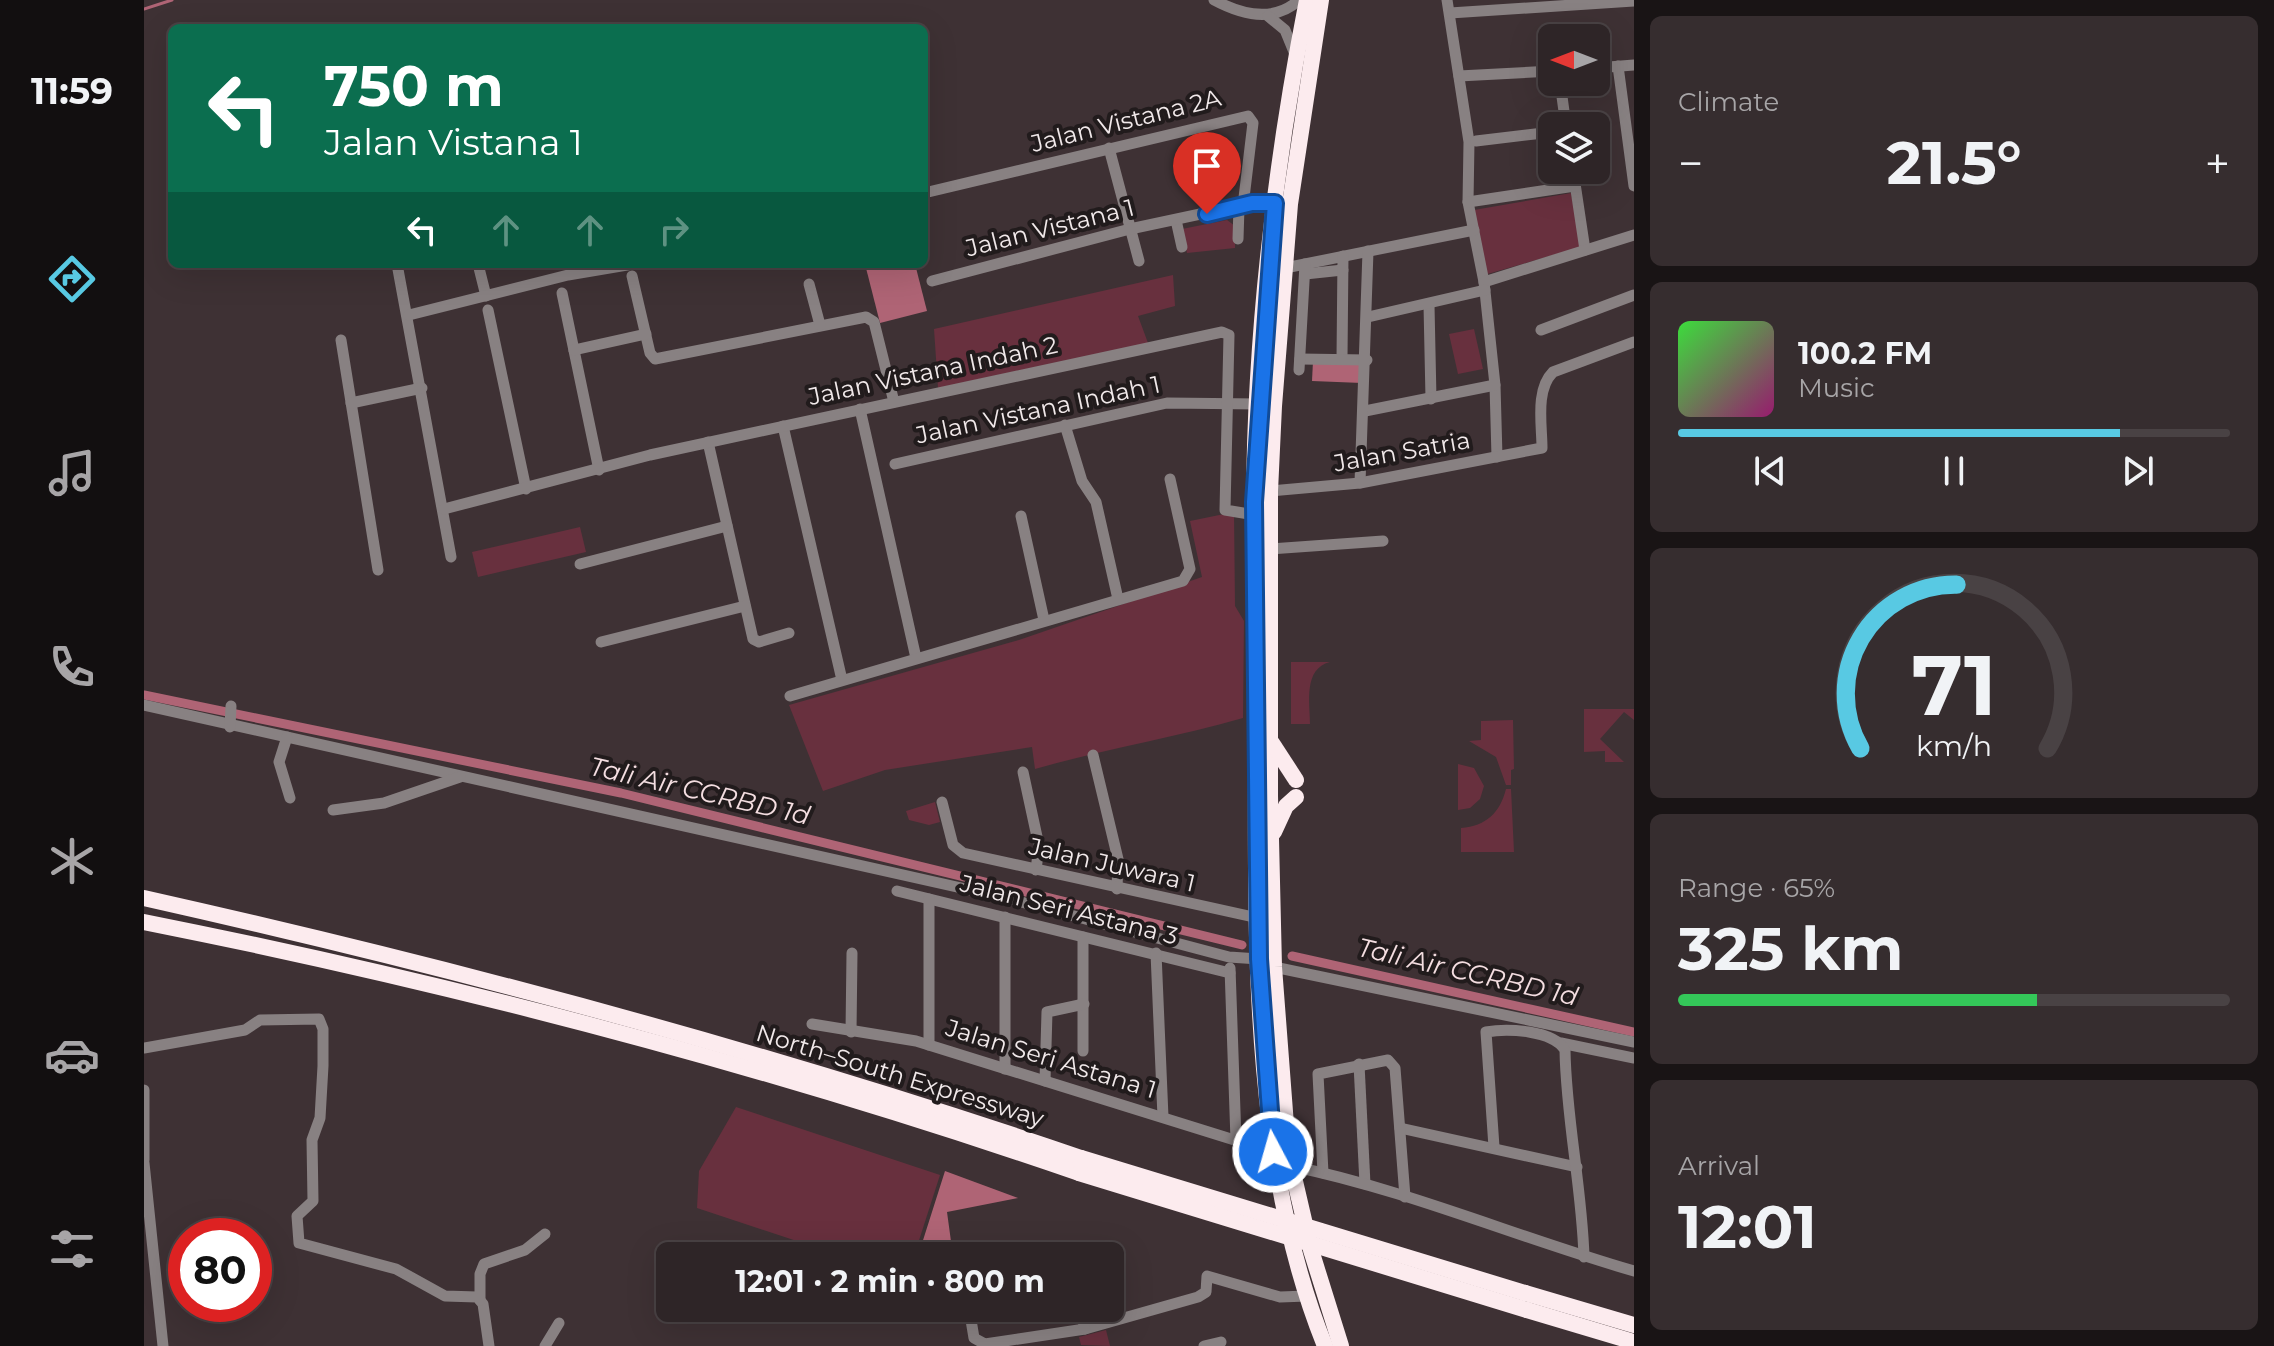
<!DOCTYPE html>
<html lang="en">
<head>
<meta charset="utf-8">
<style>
  body { margin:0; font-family:Montserrat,sans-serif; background:#362d2f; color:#f1f3f6; height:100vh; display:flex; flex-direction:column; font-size:30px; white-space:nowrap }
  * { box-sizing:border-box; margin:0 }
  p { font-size:26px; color:#a7a5a7 }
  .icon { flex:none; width:44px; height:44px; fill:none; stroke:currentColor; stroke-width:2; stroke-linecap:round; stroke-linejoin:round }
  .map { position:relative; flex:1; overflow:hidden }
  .side { display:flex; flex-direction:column; gap:16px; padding:16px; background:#191415; width:640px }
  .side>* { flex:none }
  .top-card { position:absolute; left:24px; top:24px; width:760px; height:244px; border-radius:12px; box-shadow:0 8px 32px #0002,0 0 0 2px #494244; background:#0b6e4f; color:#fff; overflow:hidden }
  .needle { width:52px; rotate:270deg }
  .controls { position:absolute; left:1394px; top:24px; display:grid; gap:16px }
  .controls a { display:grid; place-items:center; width:72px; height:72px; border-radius:12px; background:#2e2527; box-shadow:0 8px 32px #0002,0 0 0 2px #494244; font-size:40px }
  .speed { position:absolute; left:24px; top:1218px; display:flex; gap:16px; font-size:40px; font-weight:700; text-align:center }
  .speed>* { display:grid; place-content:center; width:104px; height:104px; border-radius:50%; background:#2e2527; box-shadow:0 8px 32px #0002,0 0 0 2px #494244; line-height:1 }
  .speed .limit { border:12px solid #d22; background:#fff; color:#111 }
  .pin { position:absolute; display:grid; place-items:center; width:68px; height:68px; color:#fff; margin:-82px -34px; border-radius:50% 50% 50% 0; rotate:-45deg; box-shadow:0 0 8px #0007 }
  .pin .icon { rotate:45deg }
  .me { position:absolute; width:88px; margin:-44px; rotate:354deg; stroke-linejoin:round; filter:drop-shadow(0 0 6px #0008) }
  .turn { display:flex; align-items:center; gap:28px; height:168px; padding:0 24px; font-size:36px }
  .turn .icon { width:104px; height:104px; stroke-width:2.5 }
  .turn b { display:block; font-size:56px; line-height:68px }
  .lanes { display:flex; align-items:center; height:76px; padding:0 24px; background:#0003; justify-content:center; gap:40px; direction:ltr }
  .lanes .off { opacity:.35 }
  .big { font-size:60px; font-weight:700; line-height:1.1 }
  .side .card { flex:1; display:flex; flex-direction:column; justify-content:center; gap:12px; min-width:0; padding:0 28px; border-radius:12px; background:#362d2f }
  .side .dial { align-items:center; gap:0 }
  .dial svg { height:208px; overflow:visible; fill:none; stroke:#494244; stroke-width:7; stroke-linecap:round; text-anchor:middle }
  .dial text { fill:#f1f3f6; stroke:none }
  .song { display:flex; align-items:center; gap:24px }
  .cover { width:96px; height:96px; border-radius:12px; background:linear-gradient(135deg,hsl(120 70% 55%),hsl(320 70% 35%)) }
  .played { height:8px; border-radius:4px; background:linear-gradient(90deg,#58c9e3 80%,#494244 80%) }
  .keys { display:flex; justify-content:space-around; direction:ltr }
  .heat { display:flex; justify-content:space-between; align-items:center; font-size:44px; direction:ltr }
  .charge { height:12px; border-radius:6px; background:linear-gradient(90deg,#34c759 65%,#494244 0) }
  .trip { position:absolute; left:512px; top:1242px; width:468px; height:80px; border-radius:12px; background:#2e2527; box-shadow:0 8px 32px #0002,0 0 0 2px #494244; font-weight:700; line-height:80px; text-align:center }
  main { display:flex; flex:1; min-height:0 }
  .tab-bar { display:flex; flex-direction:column; width:144px; justify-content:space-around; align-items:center; background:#120f10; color:#a7a5a7 }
  .tab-bar .icon { width:56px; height:56px }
  .tab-bar .selected { color:#58c9e3 }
  .tab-bar b { font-size:36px; color:#f1f3f6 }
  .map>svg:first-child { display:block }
  .green { fill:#68303e }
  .water { fill:#af6475 }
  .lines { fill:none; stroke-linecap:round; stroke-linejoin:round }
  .stream { stroke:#af6475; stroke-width:3 }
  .canal { stroke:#af6475; stroke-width:9 }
  .minor { stroke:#888182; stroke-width:11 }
  .highway { stroke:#fcebee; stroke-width:16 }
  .highway-bridge { stroke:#fcebee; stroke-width:16 }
  .route-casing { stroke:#114b97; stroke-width:20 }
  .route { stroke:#1a73e8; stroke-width:14 }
  .labels { text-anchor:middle; stroke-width:8; stroke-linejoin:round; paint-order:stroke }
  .street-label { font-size:24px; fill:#f1e9ea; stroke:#211b1c }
  .water-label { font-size:26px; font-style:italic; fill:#f4dee1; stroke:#211b1c }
</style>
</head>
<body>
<main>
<nav class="tab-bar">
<b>11:59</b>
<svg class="icon selected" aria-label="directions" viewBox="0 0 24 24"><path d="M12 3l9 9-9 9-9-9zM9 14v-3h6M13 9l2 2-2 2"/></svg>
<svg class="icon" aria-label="music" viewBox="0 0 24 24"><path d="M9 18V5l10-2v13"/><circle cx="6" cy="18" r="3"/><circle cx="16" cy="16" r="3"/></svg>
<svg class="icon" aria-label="phone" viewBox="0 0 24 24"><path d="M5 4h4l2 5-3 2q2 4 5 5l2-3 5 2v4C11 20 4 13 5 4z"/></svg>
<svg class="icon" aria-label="climate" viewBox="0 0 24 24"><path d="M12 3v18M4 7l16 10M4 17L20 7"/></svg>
<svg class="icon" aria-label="car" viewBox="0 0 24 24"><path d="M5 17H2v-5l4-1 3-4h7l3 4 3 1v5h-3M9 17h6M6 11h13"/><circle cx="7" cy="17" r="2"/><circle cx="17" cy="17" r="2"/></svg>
<svg class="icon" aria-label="filters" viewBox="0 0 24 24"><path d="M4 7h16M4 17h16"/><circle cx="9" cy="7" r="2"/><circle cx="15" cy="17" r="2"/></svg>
</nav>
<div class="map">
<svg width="1490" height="1346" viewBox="0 0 1490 1346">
  <rect width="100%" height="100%" fill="#3e3134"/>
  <!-- green -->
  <g class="green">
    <path d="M 1427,193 L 1437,247 L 1340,275 L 1330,210 Z"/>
    <path d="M 1083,220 L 1091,226 L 1091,248 L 1043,253 L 1038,229 Z"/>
    <path d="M 1029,275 L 1031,306 L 994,316 L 1004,343 L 794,388 L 790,329 Z"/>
    <path d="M 1330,329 L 1339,369 L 1314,374 L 1305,334 Z"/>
    <path d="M 1090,512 L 1091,606 L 1100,621 L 1099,718 C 1030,738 960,749 891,769 L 888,747 L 741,770 L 679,791 L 645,705 L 875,640 L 1058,577 L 1046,521 Z"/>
    <path d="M 436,527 L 442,552 L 334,577 L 328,552 Z"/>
    <path d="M 1147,662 L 1186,662 C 1159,669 1166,702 1166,724 L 1147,724 Z"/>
    <path d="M 1440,709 L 1490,709 L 1490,720 L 1480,712 L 1456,739 L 1480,762 L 1461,762 L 1461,751 L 1440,752 Z"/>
    <path d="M 1369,720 L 1370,769 L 1367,770 L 1367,785 L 1362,785 L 1352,757 L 1325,741 L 1337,740 L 1337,721 Z"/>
    <path d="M 1314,764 L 1330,768 L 1340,786 L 1336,799 L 1326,808 L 1314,810 Z"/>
    <path d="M 1362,789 L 1367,789 L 1370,852 L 1317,852 L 1317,828 C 1342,826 1356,813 1362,789 Z"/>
    <path d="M 791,802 L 796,822 L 785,825 L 765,820 L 762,811 Z"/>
    <path d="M 592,1107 L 796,1175 L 770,1256 L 698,1256 L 553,1208 L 555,1171 Z"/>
    <path d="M 962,1330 L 966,1346 L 937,1345 L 935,1337 Z"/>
  </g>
  <!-- water -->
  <g class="water">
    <path d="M 737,264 L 771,264 L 783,311 L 736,323 L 722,268 Z"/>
    <path d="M 1169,361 L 1218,362 L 1218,383 L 1168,381 Z"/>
    <path d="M 801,1171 L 874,1198 L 803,1212 L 809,1256 L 774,1256 Z"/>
  </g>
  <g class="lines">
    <!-- stream -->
    <path class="stream" d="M 0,9 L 28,0"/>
    <!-- canal -->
    <g class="canal">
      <path d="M 0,695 L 477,793 L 1098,945"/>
      <path d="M 1148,956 L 1490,1032"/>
    </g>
    <!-- minor -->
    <g class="minor">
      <path d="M 1070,0 C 1098,15 1130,23 1155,0"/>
      <path d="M 1303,0 L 1325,142 L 1324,202 L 1340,282 L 1351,385 L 1353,457"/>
      <path d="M 1306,13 L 1490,1"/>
      <path d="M 1124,16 L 1141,30 L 1150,52"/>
      <path d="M 1474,66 L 1490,186"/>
      <path d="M 1452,68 L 1490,65"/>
      <path d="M 1315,76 L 1408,71"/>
      <path d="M 1416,82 L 1422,126"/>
      <path d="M 1332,141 L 1408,132"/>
      <path d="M 965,148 L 995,261"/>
      <path d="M 1429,170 L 1441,250"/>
      <path d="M 780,193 L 1104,116 L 1109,123 L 1099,206"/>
      <path d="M 1324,202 L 1431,186"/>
      <path d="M 1032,220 L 1038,247"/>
      <path d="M 1094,239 L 1095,207"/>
      <path d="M 253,264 L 307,557"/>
      <path d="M 334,264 L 342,296"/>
      <path d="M 1141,268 L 1330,230"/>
      <path d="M 1161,274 L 1199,270"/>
      <path d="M 488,276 L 506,353 L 511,359 L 722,317 L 730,322 L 750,402"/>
      <path d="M 788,281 L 986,229 L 1108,203 L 1131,203"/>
      <path d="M 1340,282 L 1490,235"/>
      <path d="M 665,284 L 676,325"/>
      <path d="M 418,293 L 455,470"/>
      <path d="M 1285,305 L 1287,399"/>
      <path d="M 344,310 L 382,489"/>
      <path d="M 265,315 L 424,275 L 489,264"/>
      <path d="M 1224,317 L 1341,290"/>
      <path d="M 1397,330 L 1490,295"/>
      <path d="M 197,340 L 234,570"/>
      <path d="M 430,350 L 502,334"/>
      <path d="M 1198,358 L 1199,256"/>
      <path d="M 1156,359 L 1223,360"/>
      <path d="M 1155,370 L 1161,264"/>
      <path d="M 207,403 L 278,388"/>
      <path d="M 716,409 L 772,658"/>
      <path d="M 1221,411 L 1351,385"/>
      <path d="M 921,425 L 938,481 L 952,502 L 974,599"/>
      <path d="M 639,426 L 698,680"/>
      <path d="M 564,442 L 609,639 L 615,642 L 645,633"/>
      <path d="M 751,464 L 1023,403 L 1115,404"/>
      <path d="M 1216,483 L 1224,251"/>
      <path d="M 1126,491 L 1216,483 L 1398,448 C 1398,425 1391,390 1409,372 L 1490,342"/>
      <path d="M 300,509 L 506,455 L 1078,332 L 1085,335 L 1081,510 L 1111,515"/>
      <path d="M 877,516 L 900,620"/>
      <path d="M 1125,549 L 1239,541"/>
      <path d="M 436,564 L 583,526"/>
      <path d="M 457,642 L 601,606"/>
      <path d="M 646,696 L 1039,581 L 1046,569 L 1026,479"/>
      <path d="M 0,705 L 862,898 L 1085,957 L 1115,959"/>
      <path d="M 86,727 L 87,706"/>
      <path d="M 143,737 L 135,762 L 146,798"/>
      <path d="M 949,755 L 974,859 L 973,889"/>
      <path d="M 879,772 L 895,846 L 892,870"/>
      <path d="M 798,802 L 809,845 L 819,853 L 1114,918"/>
      <path d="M 189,810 L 240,803 L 316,777"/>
      <path d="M 753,891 L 1086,973"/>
      <path d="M 785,899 L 785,1045"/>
      <path d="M 861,917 L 861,1069"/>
      <path d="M 939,937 L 939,1051"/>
      <path d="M 1012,953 L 1019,1117"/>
      <path d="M 1130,967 L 1490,1042"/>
      <path d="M 1086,968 L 1092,1140"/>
      <path d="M 668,1024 L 772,1041 L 1129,1152"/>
      <path d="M 707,1032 L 708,953"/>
      <path d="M 1417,1043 L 1490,1058"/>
      <path d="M 0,1048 L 101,1030 L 116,1020 L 175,1019 L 179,1029 L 179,1066 L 176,1118 L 168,1140 L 169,1201 L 153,1216 L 155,1243 L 252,1269 L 301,1296 L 333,1297 L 339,1304 L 345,1346"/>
      <path d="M 1215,1064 L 1221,1184"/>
      <path d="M 901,1081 L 903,1012 L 940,1004"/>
      <path d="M 0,1090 L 0,1160"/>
      <path d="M 1256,1128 L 1433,1167"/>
      <path d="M 1350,1147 L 1342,1032 C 1363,1028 1409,1030 1421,1050 C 1422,1119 1438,1187 1440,1257"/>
      <path d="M 0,1163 L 19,1346"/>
      <path d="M 1147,1166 C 1264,1190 1375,1238 1490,1271"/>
      <path d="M 1179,1173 L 1174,1074 L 1244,1060 L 1251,1068 L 1261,1197"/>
      <path d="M 878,1256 L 909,1252 L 923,1256"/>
      <path d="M 336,1300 L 336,1274 L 340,1264 L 381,1250 L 401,1234"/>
      <path d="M 825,1308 L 830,1338 L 841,1344 L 941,1329 L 1054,1297 L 1062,1292 L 1063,1276 L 1136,1297 L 1163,1296"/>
      <path d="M 936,1308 L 941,1329"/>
      <path d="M 401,1346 L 415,1323"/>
      <path d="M 1060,1346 L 1077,1342"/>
    </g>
    <!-- highway -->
    <g class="highway">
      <path d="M 1163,0 C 1131,164 1111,334 1110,501 C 1110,579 1112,656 1112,733 C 1112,932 1105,1159 1181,1346"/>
      <path d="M 1177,0 L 1146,204 L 1130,406 L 1126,491 L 1126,796 L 1130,967 L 1144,1151 L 1167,1250 L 1197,1346"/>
      <path d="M 1128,743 L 1152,780"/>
      <path d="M 1130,832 L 1142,806 L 1152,797"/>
      <path d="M 0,898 C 316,969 630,1053 937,1158"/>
      <path d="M 0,922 C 316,985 630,1068 935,1173"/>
      <path d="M 1381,1293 L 1490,1325"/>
      <path d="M 1383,1310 L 1490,1342"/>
    </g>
    <!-- highway-bridge -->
    <g class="highway-bridge">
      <path d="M 937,1158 L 1381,1293"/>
      <path d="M 935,1173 L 1383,1310"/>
    </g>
  </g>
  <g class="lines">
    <!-- route casing -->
    <g class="route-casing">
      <path id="route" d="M 1063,214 L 1108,203 L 1131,203 L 1110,502 L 1115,959 L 1129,1152"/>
    </g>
    <!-- route -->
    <use href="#route" class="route"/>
  </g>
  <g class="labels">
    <!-- street labels -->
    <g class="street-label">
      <text transform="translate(982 121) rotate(-14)" y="8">Jalan Vistana 2A</text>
      <text transform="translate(906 228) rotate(-14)" y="8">Jalan Vistana 1</text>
      <text transform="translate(789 371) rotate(-12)" y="8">Jalan Vistana Indah 2</text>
      <text transform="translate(894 410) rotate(-12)" y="8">Jalan Vistana Indah 1</text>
      <text transform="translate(1258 452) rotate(-10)" y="8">Jalan Satria</text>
      <text transform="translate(968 865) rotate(13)" y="8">Jalan Juwara 1</text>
      <text transform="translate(925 910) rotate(14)" y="8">Jalan Seri Astana 3</text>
      <text transform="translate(907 1059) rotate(17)" y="8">Jalan Seri Astana 1</text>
      <text transform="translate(756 1076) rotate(17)" y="8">North–South Expressway</text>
    </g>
    <!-- water labels -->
    <g class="water-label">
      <text transform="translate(556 791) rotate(13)" y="9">Tali Air CCRBD 1d</text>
      <text transform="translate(1324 972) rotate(13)" y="9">Tali Air CCRBD 1d</text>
    </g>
  </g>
</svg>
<div class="controls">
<a><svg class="needle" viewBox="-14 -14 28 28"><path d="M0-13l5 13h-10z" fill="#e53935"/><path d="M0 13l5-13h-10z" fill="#a7a5a7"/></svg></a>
<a><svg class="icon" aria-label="layers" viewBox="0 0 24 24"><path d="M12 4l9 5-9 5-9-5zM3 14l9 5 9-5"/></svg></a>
</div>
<div class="speed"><div class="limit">80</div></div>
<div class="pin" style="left:1063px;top:214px;background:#d93025"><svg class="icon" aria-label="arrive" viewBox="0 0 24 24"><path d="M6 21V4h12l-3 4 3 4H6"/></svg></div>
<svg class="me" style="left:1129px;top:1152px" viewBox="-20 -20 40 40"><circle r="17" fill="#1a73e8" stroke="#fff" stroke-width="3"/><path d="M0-11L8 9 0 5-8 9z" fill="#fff"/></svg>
<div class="trip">12:01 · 2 min · 800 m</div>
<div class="top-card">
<div class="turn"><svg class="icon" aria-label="left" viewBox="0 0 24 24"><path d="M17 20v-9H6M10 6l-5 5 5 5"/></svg><div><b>750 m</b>Jalan Vistana 1</div></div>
<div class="lanes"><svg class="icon" aria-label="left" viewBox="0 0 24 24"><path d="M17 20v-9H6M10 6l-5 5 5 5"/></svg><svg class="icon off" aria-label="ahead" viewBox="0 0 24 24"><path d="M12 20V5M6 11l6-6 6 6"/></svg><svg class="icon off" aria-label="ahead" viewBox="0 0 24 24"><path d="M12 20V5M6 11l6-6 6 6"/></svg><svg class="icon off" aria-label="right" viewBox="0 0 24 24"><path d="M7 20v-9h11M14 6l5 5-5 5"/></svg></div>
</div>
</div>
<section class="side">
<div class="card"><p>Climate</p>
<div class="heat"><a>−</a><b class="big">21.5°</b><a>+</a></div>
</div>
<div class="card">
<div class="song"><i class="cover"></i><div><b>100.2 FM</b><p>Music</p></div></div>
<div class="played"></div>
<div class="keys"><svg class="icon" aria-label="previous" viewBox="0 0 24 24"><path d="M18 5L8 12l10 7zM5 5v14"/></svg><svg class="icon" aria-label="pause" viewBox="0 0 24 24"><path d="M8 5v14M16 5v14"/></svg><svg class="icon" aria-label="next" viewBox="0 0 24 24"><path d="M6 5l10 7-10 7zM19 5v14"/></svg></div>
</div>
<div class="card dial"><svg viewBox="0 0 100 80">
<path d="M14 69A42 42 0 1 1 86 69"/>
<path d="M14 69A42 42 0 0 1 51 6" stroke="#58c9e3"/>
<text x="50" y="56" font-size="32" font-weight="700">71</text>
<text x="50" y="72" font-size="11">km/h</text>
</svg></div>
<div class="card"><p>Range · 65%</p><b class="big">325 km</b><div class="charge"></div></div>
<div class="card"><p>Arrival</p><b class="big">12:01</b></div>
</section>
</main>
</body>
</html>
